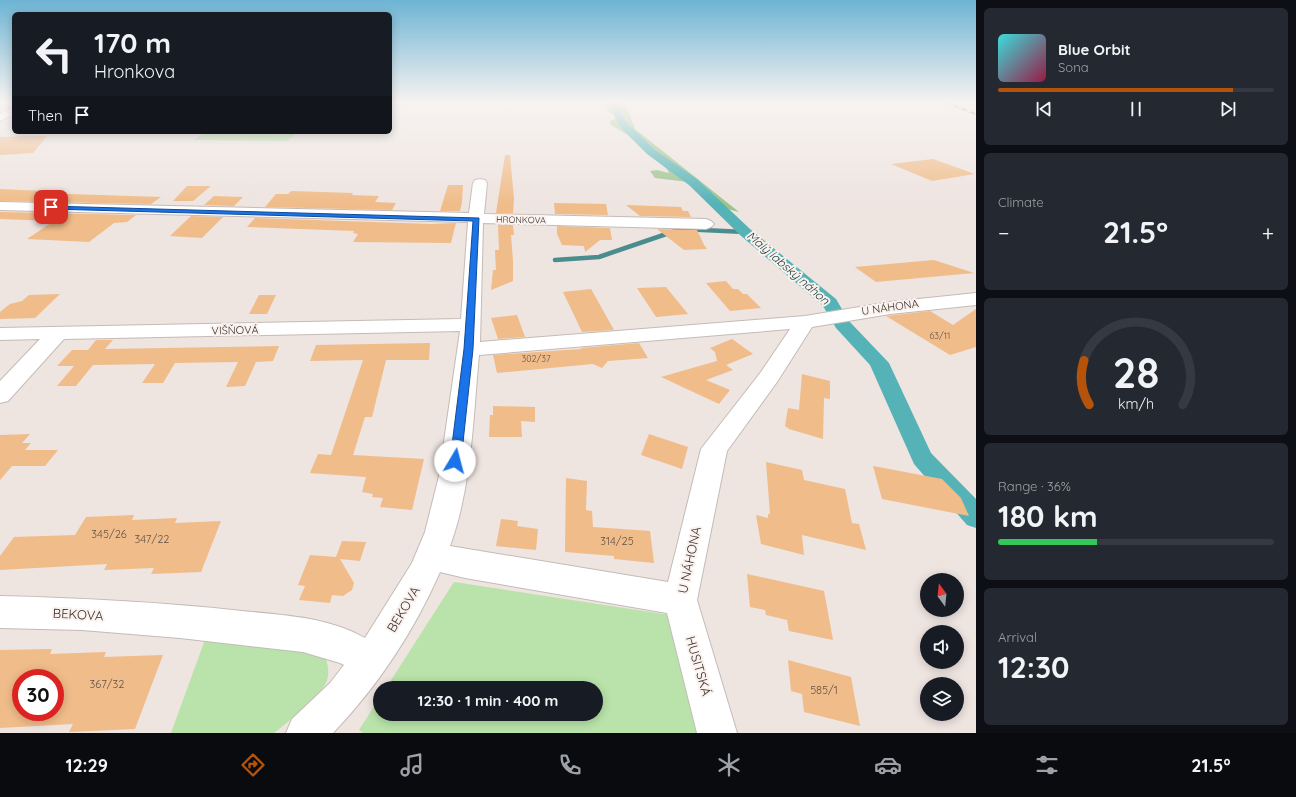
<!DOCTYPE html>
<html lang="en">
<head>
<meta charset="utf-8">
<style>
  body { margin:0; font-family:Quicksand,sans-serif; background:#242831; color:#f1f3f6; height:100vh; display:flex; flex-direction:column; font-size:15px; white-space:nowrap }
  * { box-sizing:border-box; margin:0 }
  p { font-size:13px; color:#9ea1a6 }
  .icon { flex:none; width:22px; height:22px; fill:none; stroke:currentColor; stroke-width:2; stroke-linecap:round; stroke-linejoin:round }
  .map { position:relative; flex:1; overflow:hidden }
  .details { display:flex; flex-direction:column; gap:8px; padding:8px; background:#0d0f14; width:320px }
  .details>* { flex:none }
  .banner { position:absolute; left:12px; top:12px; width:380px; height:122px; border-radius:6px; box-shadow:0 2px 10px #0003; background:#171b24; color:#f1f3f6; overflow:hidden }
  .needle { width:26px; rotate:345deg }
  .controls { position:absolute; left:920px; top:573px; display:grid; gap:8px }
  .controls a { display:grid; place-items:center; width:44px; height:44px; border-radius:50%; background:#171b24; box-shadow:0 2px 10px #0003; font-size:20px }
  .speed { position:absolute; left:12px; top:669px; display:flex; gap:8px; font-size:20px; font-weight:700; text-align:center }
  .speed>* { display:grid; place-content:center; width:52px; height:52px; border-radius:50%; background:#171b24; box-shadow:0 2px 10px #0003; line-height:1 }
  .speed .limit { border:6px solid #d22; background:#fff; color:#111 }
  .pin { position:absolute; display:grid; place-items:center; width:34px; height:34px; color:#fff; margin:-17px; border-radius:8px; box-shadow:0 2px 6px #0006 }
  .me { position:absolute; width:44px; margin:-22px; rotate:8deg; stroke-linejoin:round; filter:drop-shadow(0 0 3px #0008) }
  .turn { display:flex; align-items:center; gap:14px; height:84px; padding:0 16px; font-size:18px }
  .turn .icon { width:52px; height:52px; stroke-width:2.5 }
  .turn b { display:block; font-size:28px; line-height:34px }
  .then { display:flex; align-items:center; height:38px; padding:0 16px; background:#0003; gap:8px; font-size:15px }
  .big { font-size:30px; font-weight:800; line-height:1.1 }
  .details .card { flex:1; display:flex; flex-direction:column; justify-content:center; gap:6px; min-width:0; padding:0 14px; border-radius:6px; background:#242831 }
  .details .dial { align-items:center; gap:0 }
  .dial svg { height:104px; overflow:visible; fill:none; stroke:#363941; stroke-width:7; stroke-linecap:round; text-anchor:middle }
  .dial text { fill:#f1f3f6; stroke:none }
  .song { display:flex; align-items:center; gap:12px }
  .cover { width:48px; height:48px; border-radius:6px; background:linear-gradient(135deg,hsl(180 70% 55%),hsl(340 70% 35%)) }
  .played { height:4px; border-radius:2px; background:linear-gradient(90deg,#b45309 85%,#363941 85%) }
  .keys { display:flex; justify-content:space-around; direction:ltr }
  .heat { display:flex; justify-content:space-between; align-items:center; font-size:22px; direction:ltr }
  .charge { height:6px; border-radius:3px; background:linear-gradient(90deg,#34c759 36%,#363941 0) }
  .trip { position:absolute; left:373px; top:681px; width:230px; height:40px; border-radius:20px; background:#171b24; box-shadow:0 2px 10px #0003; font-weight:800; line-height:40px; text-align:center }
  .tabs { display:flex; height:64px; justify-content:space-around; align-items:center; background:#090b0e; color:#9ea1a6 }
  .tabs .icon { width:28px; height:28px }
  .tabs .on { color:#b45309 }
  .tabs b { font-size:18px; color:#f1f3f6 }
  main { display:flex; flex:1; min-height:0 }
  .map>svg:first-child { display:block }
  .green { fill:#b9e3aa }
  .forest { fill:#9bc48c }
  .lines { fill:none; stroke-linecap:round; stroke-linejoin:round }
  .stream { stroke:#4b8c8e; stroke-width:4.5 }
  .canal { fill:#55b3b7; fill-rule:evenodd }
  .building { fill:#f0bc8a; fill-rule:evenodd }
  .minor-casing { stroke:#c4bbb7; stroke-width:2 }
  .minor { fill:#fff; fill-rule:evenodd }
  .rail-casing { stroke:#4a4644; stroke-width:2 }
  .rail { stroke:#fbf1ed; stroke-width:1.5; stroke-dasharray:4.5; stroke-linecap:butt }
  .route { fill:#1a73e8; stroke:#114b97 }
  .labels { text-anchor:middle; stroke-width:4; stroke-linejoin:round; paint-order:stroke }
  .far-street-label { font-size:9px; fill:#34312f; stroke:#fbf1ed }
  .number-label { font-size:9px; fill:#635446 }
  .street-label { font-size:11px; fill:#34312f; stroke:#fbf1ed }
  .near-number-label { font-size:11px; fill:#635446 }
  .water-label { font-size:12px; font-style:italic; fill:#133f41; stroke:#fbf1ed }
  .near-street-label { font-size:13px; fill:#34312f; stroke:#fbf1ed }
</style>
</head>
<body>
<main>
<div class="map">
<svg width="976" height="733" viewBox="0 0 976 733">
  <rect width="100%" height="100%" fill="#eee4e0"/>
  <!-- green -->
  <g class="green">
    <path d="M 205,132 L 298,132 L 288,141 L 194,140 Z"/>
    <path d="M 454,582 L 670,615 L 697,733 L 363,733 L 359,730 L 380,697 L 380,714 L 596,714 L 596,688 L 386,688 Z"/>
    <path d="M 207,634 L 325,656 C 328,664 330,674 326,683 C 318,698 288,722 274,733 L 171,733 Z"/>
  </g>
  <!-- forest -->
  <path class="forest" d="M 606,101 L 624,101 L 635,129 L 739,212 L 712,205 L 688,182 L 655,178 L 650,171 L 657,170 L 669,173 L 667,169 L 630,136 L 611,125 L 610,121 L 615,119 L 614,115 L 606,110 L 604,105 Z"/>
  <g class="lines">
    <!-- stream -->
    <path class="stream" d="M 555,260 L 599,257 L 681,229 L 745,232"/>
    <!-- canal -->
    <path class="canal" d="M 610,101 L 618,101 L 624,120 L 655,150 L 697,179 L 750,229 L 836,299 L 849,321 L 889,363 L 931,453 L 976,499 L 976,528 L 967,525 L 914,464 L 870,365 L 836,328 L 823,306 L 740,235 L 689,185 L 647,154 L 624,131 L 617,122 Z"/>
  </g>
  <!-- building -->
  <g class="building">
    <path d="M 47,136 L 33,153 L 0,155 L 0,137 Z"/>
    <path d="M 505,155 L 510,155 L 514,199 L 513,213 L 496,213 Z"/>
    <path d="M 933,159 L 975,174 L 932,181 L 891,164 Z"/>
    <path d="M 448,185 L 463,185 L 462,202 L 460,211 L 440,211 Z"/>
    <path d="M 187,186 L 211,186 L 193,201 L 173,201 Z"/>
    <path d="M 0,189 L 43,191 L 39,193 L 161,197 L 151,204 L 0,201 Z"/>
    <path d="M 291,191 L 353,193 L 352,195 L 379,196 L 375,202 L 396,203 L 392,210 L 265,207 L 276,194 L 288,194 Z"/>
    <path d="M 214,196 L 243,197 L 234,206 L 204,205 Z"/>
    <path d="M 554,203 L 606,204 L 608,215 L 555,214 Z"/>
    <path d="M 626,205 L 681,207 L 683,211 L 688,211 L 691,217 L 640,216 Z"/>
    <path d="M 0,212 L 136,215 L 127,222 L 114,223 L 89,242 L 27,239 L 54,221 L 0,219 Z"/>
    <path d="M 191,216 L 223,217 L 202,238 L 170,236 Z"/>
    <path d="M 255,218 L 431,224 L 456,223 L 451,243 L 353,242 L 358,234 L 353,233 L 354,231 L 247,227 Z"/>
    <path d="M 498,225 L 513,225 L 514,235 L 511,235 L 513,261 L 513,281 L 491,290 L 493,270 L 496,270 L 495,250 L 499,250 Z"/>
    <path d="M 557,226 L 610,228 L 612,240 L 600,240 L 585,252 L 584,246 L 562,245 L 557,234 Z"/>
    <path d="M 657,229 L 697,230 L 704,245 L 707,249 L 684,250 Z"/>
    <path d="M 934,260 L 974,273 L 876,282 L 855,267 Z"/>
    <path d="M 726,281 L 733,289 L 738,289 L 743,294 L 747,294 L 761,308 L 730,311 L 706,283 Z"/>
    <path d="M 666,287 L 688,314 L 656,317 L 637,288 Z"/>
    <path d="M 591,289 L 614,330 L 582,332 L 563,292 Z"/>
    <path d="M 60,294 L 35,318 L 0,319 L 0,312 L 10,304 L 22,301 L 29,295 Z"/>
    <path d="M 259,295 L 276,295 L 267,314 L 249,314 Z"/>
    <path d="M 976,309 L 976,347 L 950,355 L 886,316 L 930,311 L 953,325 Z"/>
    <path d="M 517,315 L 525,337 L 498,339 L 491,318 Z"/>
    <path d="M 732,339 L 753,354 L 726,365 L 733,370 L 706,380 L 730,390 L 719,404 L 661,377 L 717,361 L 715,352 L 710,348 Z"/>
    <path d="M 96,340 L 113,340 L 105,349 L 279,346 L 273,361 L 256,362 L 245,386 L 226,387 L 238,362 L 175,363 L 163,383 L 142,383 L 155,364 L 93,365 L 76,386 L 57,386 L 74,366 L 57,366 L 72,350 L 88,350 Z"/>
    <path d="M 430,343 L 429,360 L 386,360 L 372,417 L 365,417 L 353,455 L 424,459 L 412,510 L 380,507 L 383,498 L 372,497 L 373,494 L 362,492 L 366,477 L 310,473 L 318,454 L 331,455 L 363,360 L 310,361 L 316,345 Z"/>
    <path d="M 639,343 L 648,358 L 608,361 L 602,368 L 593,364 L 497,373 L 493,355 L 581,349 L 581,348 Z"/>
    <path d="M 802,374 L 830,381 L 830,399 L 824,398 L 823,439 L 789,429 L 785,426 L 788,408 L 799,410 Z"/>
    <path d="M 493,406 L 535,407 L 535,422 L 521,421 L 522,437 L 489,437 L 490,415 L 493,415 Z"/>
    <path d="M 30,434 L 22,443 L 31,443 L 25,450 L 58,450 L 45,466 L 12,466 L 0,480 L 0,435 Z"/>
    <path d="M 649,434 L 688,447 L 682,469 L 641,455 Z"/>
    <path d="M 766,462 L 802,470 L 804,480 L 845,489 L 852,523 L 859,524 L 866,550 L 802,535 L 804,555 L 761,544 L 756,515 L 768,518 L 768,514 L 770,514 Z"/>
    <path d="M 873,466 L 942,479 L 961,498 L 969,516 L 882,499 Z"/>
    <path d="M 566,478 L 587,481 L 586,510 L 592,511 L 593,527 L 650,531 L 654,563 L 614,559 L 614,556 L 565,552 Z"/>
    <path d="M 134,515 L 132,520 L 177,518 L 175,523 L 221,521 L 201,572 L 151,574 L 154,568 L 104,570 L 107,564 L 0,570 L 0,556 L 14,537 L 75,535 L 86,517 Z"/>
    <path d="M 501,519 L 518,521 L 517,526 L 538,529 L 536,550 L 496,546 Z"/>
    <path d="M 342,541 L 366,542 L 360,561 L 340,559 L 354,583 L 352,590 L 343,596 L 332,595 L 330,603 L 299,600 L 305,586 L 298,585 L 310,555 L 336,557 Z"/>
    <path d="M 747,574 L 824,591 L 833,640 L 789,631 L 787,620 L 766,615 L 765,610 L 750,607 Z"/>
    <path d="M 52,649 L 50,654 L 106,652 L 104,657 L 163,655 L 135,729 L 69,732 L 73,724 L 0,728 L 0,650 ZM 21,678 L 55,678 L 55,712 L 21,712 Z"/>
    <path d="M 788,660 L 851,677 L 860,726 L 804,712 L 802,694 L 791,691 Z"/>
  </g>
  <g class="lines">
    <!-- minor casing -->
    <g class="minor-casing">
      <g id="minor">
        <path d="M 14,107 L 14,114 L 0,121 L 0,114 Z"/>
        <path d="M 480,179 L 485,180 L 487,183 L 484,214 L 706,219 L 711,221 L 714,224 L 711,227 L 706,229 L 483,223 L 480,342 L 805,316 L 890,302 L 976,293 L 976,305 L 890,314 L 812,327 L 777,382 L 727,451 L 697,600 L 737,733 L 697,733 L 667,613 L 465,578 L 440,572 C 414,631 378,686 333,733 L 286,733 L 292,719 L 330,683 L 344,665 L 340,663 L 303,652 L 180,638 L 82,630 L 0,628 L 0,596 C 81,598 161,602 242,611 C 282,615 329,617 365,638 L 412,563 L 425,532 L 439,476 L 460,331 L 64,339 L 8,401 L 0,403 L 0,381 L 40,339 L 0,340 L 0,328 L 461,319 L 468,222 L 0,210 L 0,202 L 469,213 L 473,183 L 475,180 ZM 790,329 L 761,372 L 701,449 L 668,582 L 450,546 C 472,486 473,418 479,355 Z"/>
      </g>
    </g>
    <!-- minor -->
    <use href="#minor" class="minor"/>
    <!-- rail casing -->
    <g class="rail-casing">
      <path id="rail" d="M 941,101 L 976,114"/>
    </g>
    <!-- rail -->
    <use href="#rail" class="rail"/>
  </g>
  <!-- sky -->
  <linearGradient id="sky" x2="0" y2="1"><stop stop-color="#6db4d4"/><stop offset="0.5" stop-color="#f7f3f1"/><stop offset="1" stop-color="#f7f3f1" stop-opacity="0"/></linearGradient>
  <rect width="976" height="204" fill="url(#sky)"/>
  <!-- route -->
  <path class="route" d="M 49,206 L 479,218 L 473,349 L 461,461 L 459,464 L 455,466 L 451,464 L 450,461 L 464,349 L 473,221 L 51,209 L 48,207 Z"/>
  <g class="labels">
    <!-- far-street labels -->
    <g class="far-street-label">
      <text transform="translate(521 220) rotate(1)" y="3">HRONKOVA</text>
    </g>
    <!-- number labels -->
    <g class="number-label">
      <text x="940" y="339">63/11</text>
      <text x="536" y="362">302/37</text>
    </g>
    <!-- street labels -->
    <g class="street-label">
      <text transform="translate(890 307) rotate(-8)" y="4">U NÁHONA</text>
      <text transform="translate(235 330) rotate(-1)" y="4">VIŠŇOVÁ</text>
    </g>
    <!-- near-number labels -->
    <g class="near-number-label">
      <text x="109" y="538">345/26</text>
      <text x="152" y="543">347/22</text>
      <text x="617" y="545">314/25</text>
      <text x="107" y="688">367/32</text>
      <text x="824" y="694">585/1</text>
    </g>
    <!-- water labels -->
    <g class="water-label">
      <text transform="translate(788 268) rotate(41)" y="4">Malý labský náhon</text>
    </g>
    <!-- near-street labels -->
    <g class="near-street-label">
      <text transform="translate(689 560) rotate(-78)" y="5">U NÁHONA</text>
      <text transform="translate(403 609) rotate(-59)" y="5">BEKOVA</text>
      <text transform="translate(78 614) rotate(3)" y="5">BEKOVA</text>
      <text transform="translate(699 666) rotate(74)" y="5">HUSITSKÁ</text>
    </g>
  </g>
</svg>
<div class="controls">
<a><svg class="needle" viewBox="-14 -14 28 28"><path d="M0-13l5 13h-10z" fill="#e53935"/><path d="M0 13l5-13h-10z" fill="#9ea1a6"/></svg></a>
<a><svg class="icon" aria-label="sound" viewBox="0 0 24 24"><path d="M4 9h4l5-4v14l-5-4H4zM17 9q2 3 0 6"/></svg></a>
<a><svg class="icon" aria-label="layers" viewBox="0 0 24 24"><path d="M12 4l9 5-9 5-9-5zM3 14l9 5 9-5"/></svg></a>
</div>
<div class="speed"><div class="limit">30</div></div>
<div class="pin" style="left:51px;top:207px;background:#d93025"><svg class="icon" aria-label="arrive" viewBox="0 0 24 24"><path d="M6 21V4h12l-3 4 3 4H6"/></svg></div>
<svg class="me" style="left:455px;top:461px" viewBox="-20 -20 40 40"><circle r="19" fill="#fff"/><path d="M0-13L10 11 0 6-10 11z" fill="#1a73e8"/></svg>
<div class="trip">12:30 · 1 min · 400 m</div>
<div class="banner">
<div class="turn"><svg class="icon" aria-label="left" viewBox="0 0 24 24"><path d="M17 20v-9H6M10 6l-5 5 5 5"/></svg><div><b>170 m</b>Hronkova</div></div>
<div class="then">Then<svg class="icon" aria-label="arrive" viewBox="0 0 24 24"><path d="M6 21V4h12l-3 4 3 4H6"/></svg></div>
</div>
</div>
<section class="details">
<div class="card">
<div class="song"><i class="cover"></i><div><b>Blue Orbit</b><p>Sona</p></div></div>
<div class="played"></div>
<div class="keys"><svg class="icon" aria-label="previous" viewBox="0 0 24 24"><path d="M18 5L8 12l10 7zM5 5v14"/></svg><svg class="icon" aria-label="pause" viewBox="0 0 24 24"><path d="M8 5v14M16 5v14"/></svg><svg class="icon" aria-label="next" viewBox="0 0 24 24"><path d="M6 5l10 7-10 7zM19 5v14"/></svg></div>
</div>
<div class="card"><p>Climate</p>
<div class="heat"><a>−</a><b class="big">21.5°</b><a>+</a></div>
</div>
<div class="card dial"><svg viewBox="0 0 100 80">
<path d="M14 69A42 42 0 1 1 86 69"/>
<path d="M14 69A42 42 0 0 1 10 35" stroke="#b45309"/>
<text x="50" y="56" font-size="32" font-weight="700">28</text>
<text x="50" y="72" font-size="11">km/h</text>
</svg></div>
<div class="card"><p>Range · 36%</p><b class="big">180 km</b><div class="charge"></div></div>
<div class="card"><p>Arrival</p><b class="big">12:30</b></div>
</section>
</main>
<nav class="tabs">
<b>12:29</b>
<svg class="icon on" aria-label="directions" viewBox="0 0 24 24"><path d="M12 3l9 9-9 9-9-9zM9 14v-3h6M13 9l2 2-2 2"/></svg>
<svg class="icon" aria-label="music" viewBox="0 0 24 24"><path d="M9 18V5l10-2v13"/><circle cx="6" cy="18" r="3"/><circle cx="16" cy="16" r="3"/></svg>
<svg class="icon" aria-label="phone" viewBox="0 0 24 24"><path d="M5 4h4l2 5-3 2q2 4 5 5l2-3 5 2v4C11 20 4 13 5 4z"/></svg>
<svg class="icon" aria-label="climate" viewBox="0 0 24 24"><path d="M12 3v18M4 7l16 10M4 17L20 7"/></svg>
<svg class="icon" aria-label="car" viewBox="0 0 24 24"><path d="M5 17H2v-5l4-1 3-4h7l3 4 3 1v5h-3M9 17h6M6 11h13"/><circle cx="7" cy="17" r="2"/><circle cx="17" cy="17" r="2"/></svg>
<svg class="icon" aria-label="filters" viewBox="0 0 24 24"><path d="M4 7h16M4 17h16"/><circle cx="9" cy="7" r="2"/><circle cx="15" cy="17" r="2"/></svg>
<b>21.5°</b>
</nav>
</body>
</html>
